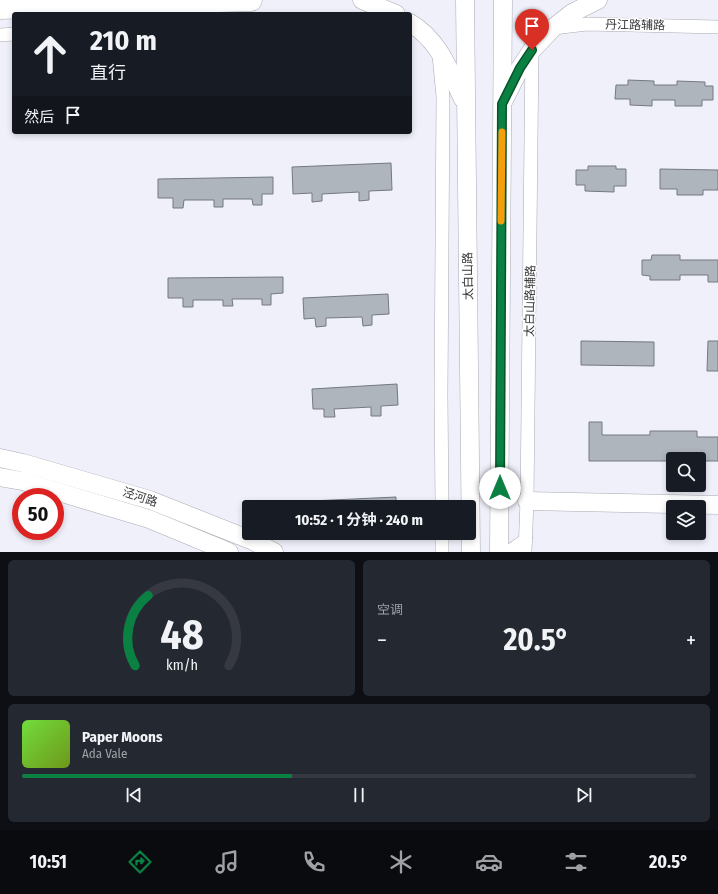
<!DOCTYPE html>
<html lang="zh">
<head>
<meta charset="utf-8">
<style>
  body { margin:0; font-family:"Fira Sans Condensed","Noto Sans SC",sans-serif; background:#242831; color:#f1f3f6; height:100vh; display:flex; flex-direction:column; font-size:15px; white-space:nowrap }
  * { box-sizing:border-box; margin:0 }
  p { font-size:13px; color:#9ea1a6 }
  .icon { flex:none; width:22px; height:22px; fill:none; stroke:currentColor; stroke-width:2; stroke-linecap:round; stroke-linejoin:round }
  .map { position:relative; height:552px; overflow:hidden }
  .details { display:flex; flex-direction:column; gap:8px; padding:8px; background:#0d0f14; flex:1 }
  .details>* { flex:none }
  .top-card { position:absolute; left:12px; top:12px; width:400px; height:122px; border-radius:4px; box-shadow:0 2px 6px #0003; background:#171b24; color:#f1f3f6; overflow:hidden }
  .fabs { position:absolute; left:666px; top:452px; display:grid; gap:8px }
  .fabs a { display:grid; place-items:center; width:40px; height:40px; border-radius:4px; background:#171b24; box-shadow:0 2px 6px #0003; font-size:20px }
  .speed { position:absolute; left:12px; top:488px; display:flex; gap:8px; font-size:20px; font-weight:700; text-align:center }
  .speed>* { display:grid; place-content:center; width:52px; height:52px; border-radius:50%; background:#171b24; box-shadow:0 2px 6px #0003; line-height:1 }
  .speed .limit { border:6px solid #d22; background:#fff; color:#111 }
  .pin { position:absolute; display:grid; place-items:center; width:34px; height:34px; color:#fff; margin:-41px -17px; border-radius:50% 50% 50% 0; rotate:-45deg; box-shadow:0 0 4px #0007 }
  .pin .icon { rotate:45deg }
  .me { position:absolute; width:44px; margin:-22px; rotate:0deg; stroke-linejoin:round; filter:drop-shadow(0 0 3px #0008) }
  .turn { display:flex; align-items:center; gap:14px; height:84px; padding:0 12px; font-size:18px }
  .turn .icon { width:52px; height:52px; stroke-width:2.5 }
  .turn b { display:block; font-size:28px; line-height:34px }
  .then { display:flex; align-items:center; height:38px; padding:0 12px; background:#0003; gap:8px; font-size:15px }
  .big { font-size:30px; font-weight:700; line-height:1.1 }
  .details .card { flex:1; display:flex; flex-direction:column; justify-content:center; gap:6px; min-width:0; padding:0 14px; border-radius:6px; background:#242831 }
  .details .dial { align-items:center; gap:0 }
  .dial svg { height:104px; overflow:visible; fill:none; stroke:#363941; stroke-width:7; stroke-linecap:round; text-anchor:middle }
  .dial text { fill:#f1f3f6; stroke:none }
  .song { display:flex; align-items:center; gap:12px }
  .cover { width:48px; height:48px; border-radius:6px; background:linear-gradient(135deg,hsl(100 70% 55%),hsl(80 70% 35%)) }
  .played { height:4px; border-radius:2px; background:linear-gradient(90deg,#0b8043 40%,#363941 40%) }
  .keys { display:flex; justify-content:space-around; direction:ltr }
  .heat { display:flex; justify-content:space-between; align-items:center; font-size:22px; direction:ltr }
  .details .tiles { flex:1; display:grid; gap:8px; grid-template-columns:1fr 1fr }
  .card:last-child { grid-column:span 2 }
  .trip { position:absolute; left:242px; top:500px; width:234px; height:40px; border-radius:4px; background:#171b24; box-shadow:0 2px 6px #0003; font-weight:700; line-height:40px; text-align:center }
  .menu { display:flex; height:64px; justify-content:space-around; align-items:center; background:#090b0e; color:#9ea1a6 }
  .menu .icon { width:28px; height:28px }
  .menu .current { color:#0b8043 }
  .menu b { font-size:18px; color:#f1f3f6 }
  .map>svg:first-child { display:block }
  .building { fill:#afb5bd; stroke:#747981 }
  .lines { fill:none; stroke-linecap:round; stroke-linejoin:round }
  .street-casing { stroke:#a9aab3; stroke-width:14 }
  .secondary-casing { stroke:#a9aab3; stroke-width:19 }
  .highway-casing { stroke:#a9aab3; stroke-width:23 }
  .street { stroke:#fff; stroke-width:13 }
  .secondary { stroke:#fff; stroke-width:18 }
  .highway { stroke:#fff; stroke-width:22 }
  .route-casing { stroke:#07532c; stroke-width:10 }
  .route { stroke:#0b8043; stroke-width:7 }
  .slow { stroke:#f59e0b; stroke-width:7 }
  .labels { text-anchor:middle; stroke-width:3; stroke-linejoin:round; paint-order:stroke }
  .street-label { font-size:12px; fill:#37373b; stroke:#fefefe }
</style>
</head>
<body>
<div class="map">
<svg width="718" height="552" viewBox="0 0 718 552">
  <rect width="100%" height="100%" fill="#eff0fa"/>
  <!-- building -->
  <g class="building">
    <path d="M 628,80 L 654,81 L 654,85 L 677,85 L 677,81 L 705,82 L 705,86 L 713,86 L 713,100 L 702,100 L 702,106 L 675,106 L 675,100 L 652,100 L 652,106 L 630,105 L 630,99 L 615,99 L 616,85 L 628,85 Z"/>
    <path d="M 391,163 L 392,190 L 369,191 L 369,200 L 359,201 L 359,192 L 322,194 L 322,201 L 312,202 L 312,193 L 293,194 L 292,167 Z"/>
    <path d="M 588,166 L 616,166 L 616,169 L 626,169 L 626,186 L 614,186 L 614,192 L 585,191 L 585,185 L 576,185 L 576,170 L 588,170 Z"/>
    <path d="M 660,169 L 718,170 L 718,190 L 703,190 L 703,195 L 677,195 L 677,189 L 660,189 Z"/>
    <path d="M 273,177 L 273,194 L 262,194 L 262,205 L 253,205 L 252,199 L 223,199 L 223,207 L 214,207 L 214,200 L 184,200 L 183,208 L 173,208 L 173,198 L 158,198 L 158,179 Z"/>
    <path d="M 652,255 L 680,255 L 680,260 L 718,260 L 718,282 L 708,282 L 708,275 L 680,275 L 680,280 L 650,280 L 650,276 L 642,275 L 642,260 L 651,260 Z"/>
    <path d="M 283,277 L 283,293 L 271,294 L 271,305 L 262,305 L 262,299 L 232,299 L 233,306 L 223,306 L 223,300 L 193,300 L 193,307 L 183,307 L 183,298 L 168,298 L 168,278 Z"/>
    <path d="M 388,294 L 389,314 L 372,315 L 372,325 L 363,326 L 362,317 L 326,318 L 326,326 L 316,327 L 315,318 L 304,319 L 303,298 Z"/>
    <path d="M 581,341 L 654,342 L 654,366 L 581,365 Z"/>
    <path d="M 708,341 L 718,341 L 718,371 L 707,371 Z"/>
    <path d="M 397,384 L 398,405 L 381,406 L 381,416 L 371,416 L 371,407 L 334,409 L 335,417 L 324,417 L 324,409 L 313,409 L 312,389 Z"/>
    <path d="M 589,422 L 602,422 L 602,435 L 650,435 L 650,431 L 697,431 L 697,437 L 718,437 L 718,461 L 699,461 L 699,459 L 673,459 L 673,461 L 589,461 Z"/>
    <path d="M 396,497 L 396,507 L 311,507 L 311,501 Z"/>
  </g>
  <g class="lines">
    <!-- street casing -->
    <g class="street-casing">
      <g id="street">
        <path d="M 553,28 L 587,24 L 718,27"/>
        <path d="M 0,35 L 14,34"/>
        <path d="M 439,55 L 443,97 L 441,395 L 442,507"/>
        <path d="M 442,533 L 442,552"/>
        <path d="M 508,552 L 526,540"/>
        <path d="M 525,552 L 527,501 L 532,50"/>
      </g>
    </g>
    <!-- secondary casing -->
    <g class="secondary-casing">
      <g id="secondary">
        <path d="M 362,0 L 396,14"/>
        <path d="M 465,0 L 471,552"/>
        <path d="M 410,23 C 439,40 449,70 463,99"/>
        <path d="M 504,100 L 520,68 L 532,50 L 553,28 L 572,13 L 598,0"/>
        <path d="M 0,458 L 23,463 L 150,500 L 253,541 L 274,552"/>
        <path d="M 0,477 L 22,481 L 149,519 L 229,552"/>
        <path d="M 527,501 L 718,505"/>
        <path d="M 499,552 L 503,0"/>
      </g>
    </g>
    <!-- highway casing -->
    <g class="highway-casing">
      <path id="highway" d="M 0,8 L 251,0"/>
    </g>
    <!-- street -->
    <use href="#street" class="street"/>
    <!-- secondary -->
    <use href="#secondary" class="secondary"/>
    <!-- highway -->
    <use href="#highway" class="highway"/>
  </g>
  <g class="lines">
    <!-- route casing -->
    <g class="route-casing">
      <path id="route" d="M 500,488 L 502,104 L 520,68 L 532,50"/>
    </g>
    <!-- route -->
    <use href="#route" class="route"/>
    <!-- slow -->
    <path class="slow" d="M 501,221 L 502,132"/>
  </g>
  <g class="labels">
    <!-- street labels -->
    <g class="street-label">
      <text transform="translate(635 25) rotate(1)" y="4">丹江路辅路</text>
      <text transform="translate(468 276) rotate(-91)" y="4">太白山路</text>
      <text transform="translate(530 301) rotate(-89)" y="4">太白山路辅路</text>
      <text transform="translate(140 497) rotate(18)" y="4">泾河路</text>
    </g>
  </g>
</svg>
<div class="fabs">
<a><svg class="icon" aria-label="search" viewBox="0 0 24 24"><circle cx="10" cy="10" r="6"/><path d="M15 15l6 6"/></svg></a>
<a><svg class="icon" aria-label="layers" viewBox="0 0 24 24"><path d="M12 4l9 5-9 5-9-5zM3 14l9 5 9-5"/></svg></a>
</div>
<div class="speed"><div class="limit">50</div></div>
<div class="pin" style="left:532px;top:50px;background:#d93025"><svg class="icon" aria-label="arrive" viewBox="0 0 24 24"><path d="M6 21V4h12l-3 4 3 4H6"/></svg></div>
<svg class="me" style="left:500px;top:488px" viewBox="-20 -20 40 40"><circle r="19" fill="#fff"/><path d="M0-13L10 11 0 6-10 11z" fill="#0b8043"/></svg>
<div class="trip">10:52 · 1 分钟 · 240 m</div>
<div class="top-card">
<div class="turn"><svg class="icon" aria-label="ahead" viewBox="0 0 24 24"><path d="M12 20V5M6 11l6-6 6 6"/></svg><div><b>210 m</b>直行</div></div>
<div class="then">然后<svg class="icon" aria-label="arrive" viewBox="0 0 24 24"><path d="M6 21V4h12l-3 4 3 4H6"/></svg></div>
</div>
</div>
<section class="details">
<div class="tiles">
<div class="card dial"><svg viewBox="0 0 100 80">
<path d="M14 69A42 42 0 1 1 86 69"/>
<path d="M14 69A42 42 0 0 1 24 15" stroke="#0b8043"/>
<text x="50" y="56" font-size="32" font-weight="700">48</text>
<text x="50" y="72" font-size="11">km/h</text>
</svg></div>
<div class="card"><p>空调</p>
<div class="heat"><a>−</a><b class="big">20.5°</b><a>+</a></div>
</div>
<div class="card">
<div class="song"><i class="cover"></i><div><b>Paper Moons</b><p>Ada Vale</p></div></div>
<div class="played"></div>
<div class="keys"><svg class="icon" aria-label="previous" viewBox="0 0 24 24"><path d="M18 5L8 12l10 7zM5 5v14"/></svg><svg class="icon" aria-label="pause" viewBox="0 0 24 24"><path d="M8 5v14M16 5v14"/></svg><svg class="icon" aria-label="next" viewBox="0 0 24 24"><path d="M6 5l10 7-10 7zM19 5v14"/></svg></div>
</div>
</div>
</section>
<nav class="menu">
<b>10:51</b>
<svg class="icon current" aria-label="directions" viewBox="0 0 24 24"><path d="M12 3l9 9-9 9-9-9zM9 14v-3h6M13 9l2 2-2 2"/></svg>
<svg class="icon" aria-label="music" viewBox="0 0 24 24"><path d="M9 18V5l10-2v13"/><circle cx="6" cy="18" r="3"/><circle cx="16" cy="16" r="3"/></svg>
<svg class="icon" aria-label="phone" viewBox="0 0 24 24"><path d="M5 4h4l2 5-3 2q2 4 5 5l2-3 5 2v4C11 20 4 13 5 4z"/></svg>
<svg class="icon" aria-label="climate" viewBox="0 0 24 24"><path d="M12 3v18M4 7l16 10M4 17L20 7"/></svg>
<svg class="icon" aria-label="car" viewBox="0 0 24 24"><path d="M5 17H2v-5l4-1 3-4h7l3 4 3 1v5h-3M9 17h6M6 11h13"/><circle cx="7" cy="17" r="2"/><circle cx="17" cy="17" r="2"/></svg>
<svg class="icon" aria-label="filters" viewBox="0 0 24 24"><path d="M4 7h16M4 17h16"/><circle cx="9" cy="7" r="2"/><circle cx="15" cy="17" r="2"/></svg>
<b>20.5°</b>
</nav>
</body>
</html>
